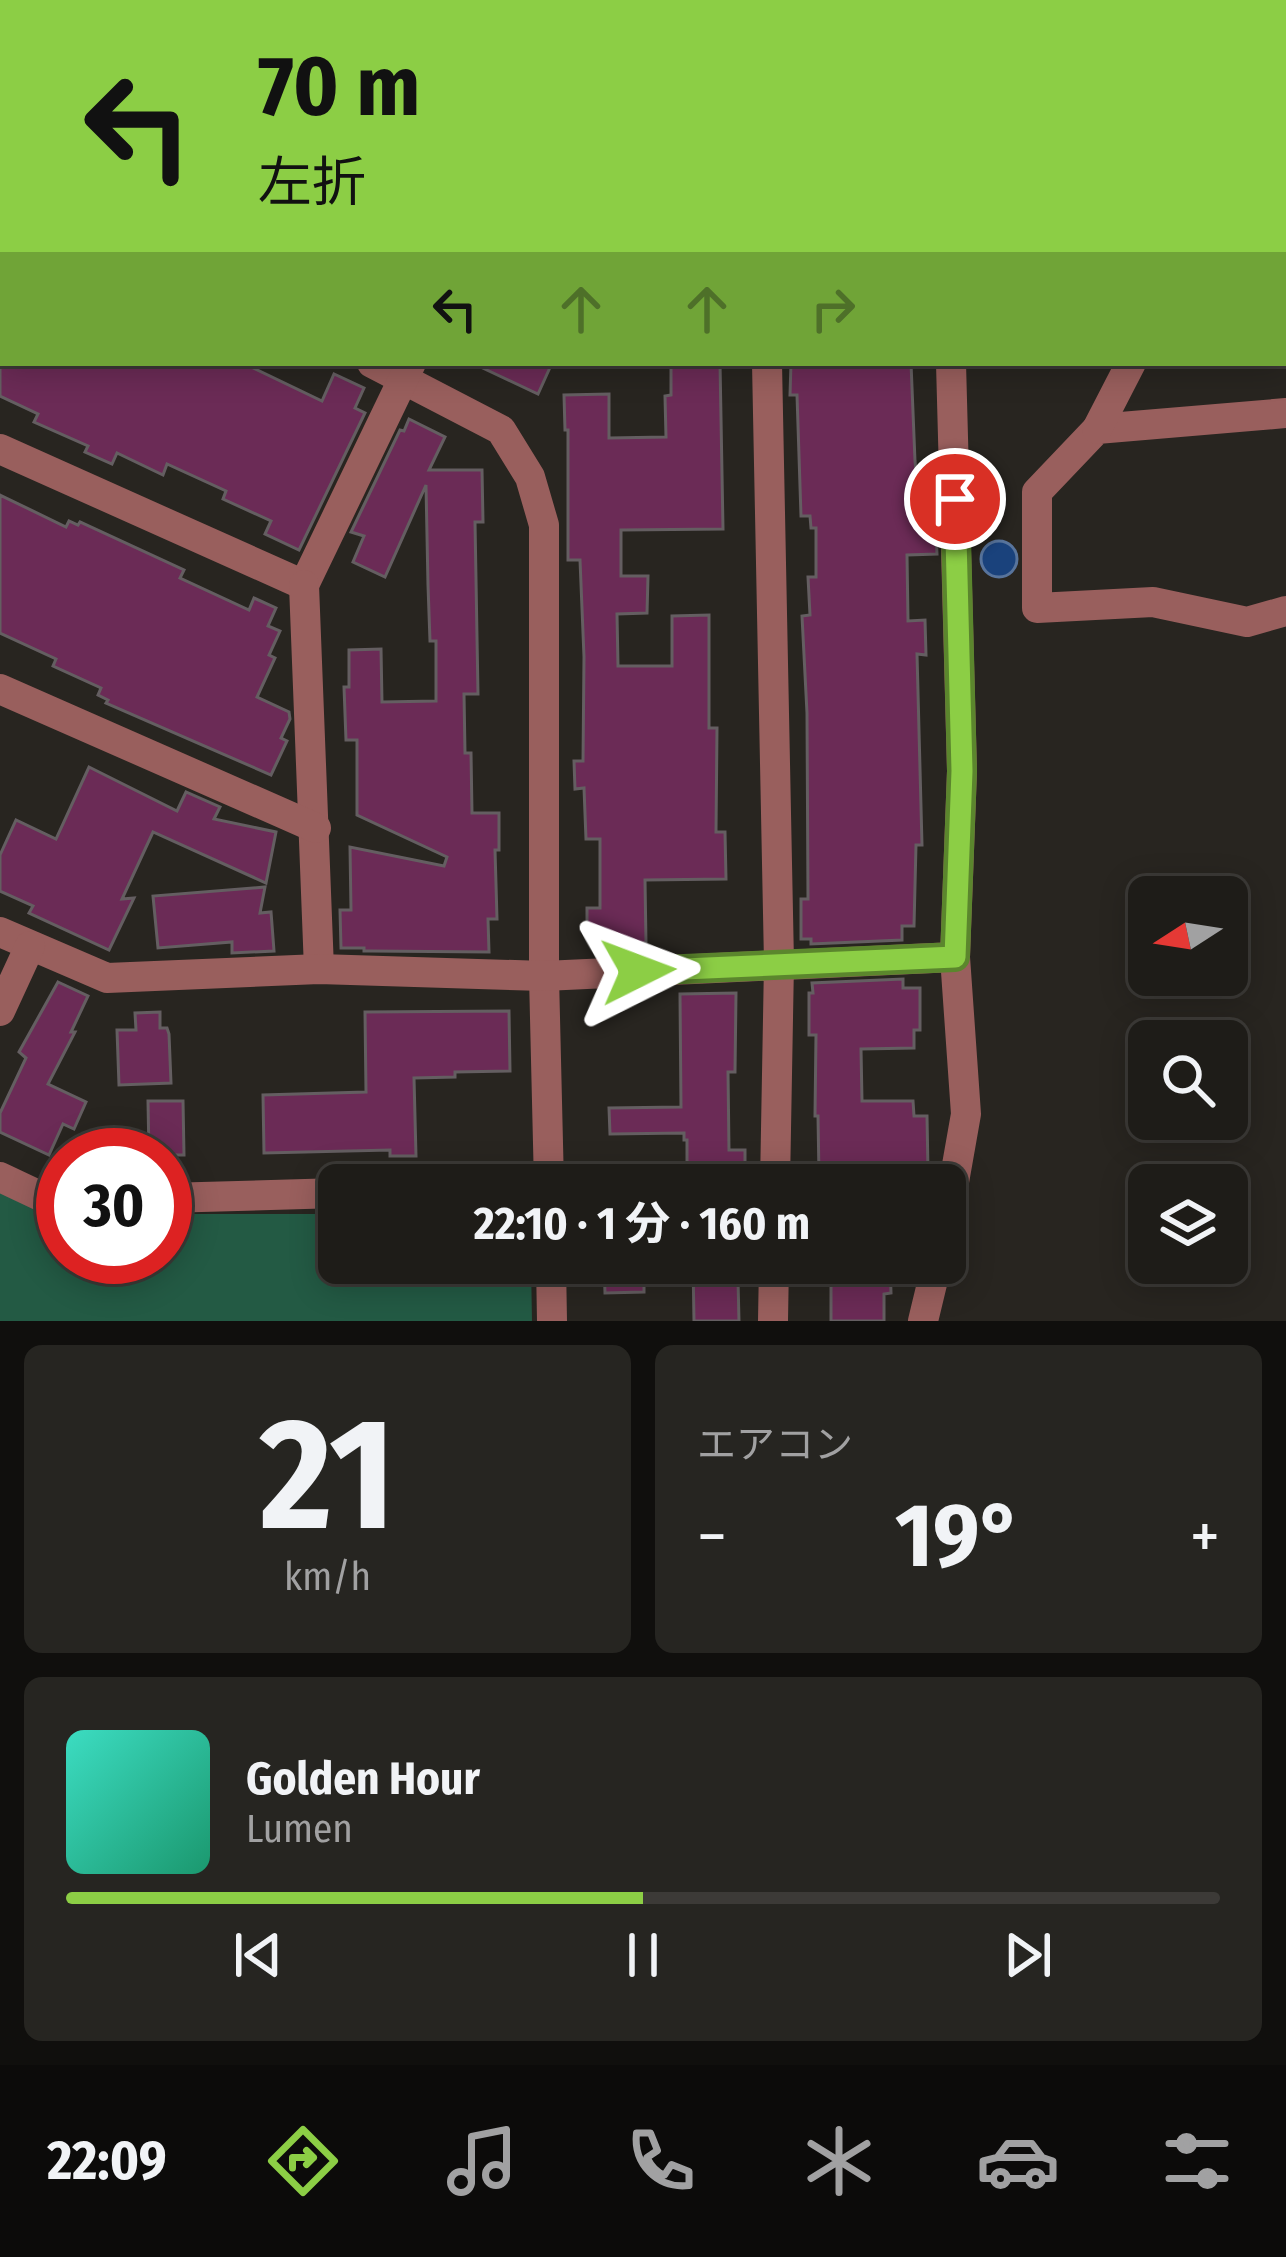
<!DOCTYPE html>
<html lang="ja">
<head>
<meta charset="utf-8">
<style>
  body { margin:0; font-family:"Fira Sans Condensed","Noto Sans JP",sans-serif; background:#262521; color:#f1f3f6; height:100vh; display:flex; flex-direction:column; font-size:45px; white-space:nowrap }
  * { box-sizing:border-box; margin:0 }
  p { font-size:39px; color:#a1a1a2 }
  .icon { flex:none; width:66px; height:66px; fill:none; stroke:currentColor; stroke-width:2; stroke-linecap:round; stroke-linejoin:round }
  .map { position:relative; height:1321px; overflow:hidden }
  .panel { display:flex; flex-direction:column; gap:24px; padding:24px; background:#100f0d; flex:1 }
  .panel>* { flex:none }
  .top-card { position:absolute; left:0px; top:0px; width:1287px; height:366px; box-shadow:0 6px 30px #0003,0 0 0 3px #3c3a37; background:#8cce45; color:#111; overflow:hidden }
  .needle { width:78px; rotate:258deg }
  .controls { position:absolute; left:1128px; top:876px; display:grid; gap:24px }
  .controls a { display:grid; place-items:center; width:120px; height:120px; border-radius:18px; background:#1e1c18; box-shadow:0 6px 30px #0003,0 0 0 3px #3c3a37; font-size:60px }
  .speed { position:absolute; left:36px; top:1128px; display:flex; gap:24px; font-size:60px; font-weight:700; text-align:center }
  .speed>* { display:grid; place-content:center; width:156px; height:156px; border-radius:50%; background:#1e1c18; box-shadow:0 6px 30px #0003,0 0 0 3px #3c3a37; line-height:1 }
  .speed .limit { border:18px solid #d22; background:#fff; color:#111 }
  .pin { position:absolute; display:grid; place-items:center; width:102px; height:102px; color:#fff; margin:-51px; border:6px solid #fff; border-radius:50%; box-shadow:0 3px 12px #0007 }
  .me { position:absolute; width:132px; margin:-66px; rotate:87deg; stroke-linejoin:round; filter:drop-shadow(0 0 9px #0008) }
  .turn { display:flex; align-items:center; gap:42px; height:252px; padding:0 60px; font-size:54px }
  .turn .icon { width:156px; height:156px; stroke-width:2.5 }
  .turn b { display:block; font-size:84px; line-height:102px }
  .lanes { display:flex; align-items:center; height:114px; padding:0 60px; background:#0003; justify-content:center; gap:60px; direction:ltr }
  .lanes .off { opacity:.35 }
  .big { font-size:90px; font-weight:700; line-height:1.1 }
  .panel .card { flex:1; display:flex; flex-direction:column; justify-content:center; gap:18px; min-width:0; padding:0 42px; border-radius:18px; background:#262521 }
  .panel .dial { align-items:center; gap:0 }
  .dial b { font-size:156px; line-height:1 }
  .song { display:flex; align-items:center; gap:36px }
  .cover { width:144px; height:144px; border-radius:18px; background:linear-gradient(135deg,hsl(170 70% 55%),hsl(160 70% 35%)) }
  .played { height:12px; border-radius:6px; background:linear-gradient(90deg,#8cce45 50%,#3c3a37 50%) }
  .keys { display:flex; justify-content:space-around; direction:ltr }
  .heat { display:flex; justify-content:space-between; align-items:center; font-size:66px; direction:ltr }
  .panel .tiles { flex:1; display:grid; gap:24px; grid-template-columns:1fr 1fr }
  .card:last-child { grid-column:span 2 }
  .trip { position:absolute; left:318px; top:1164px; width:648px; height:120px; border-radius:18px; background:#1e1c18; box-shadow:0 6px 30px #0003,0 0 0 3px #3c3a37; font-weight:700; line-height:120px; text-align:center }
  .dock { display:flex; height:192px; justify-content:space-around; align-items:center; background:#0c0b0a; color:#a1a1a2 }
  .dock .icon { width:84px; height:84px }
  .dock .selected { color:#8cce45 }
  .dock b { font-size:54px; color:#f1f3f6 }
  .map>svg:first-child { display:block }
  .green { fill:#235a44 }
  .water { fill:#1a427c; stroke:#58749c; stroke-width:3 }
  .building { fill:#6b2b56; stroke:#645e61; stroke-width:3 }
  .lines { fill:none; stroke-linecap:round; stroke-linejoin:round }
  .minor { stroke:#995f5d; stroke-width:30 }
  .route-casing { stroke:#5b862d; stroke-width:30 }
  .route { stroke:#8cce45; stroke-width:21 }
</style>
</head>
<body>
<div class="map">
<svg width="1286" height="1321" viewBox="0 0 1286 1321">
  <rect width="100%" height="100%" fill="#282520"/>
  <!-- green -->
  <path class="green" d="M 0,1192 L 63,1213 L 63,1257 L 165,1257 L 165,1214 L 339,1214 L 339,1263 L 531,1263 L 532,1321 L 0,1321 Z"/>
  <!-- water -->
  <circle class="water" cx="999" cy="559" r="18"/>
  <!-- building -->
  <g class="building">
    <path d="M 0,363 L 243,363 L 322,401 L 334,374 L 364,388 L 355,408 L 365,413 L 299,550 L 265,534 L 271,521 L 223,499 L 226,491 L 167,464 L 163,475 L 117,453 L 112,464 L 85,452 L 88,446 L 34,422 L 38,414 L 0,396 Z"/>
    <path d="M 472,363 L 552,363 L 538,394 Z"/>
    <path d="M 671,363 L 720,363 L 723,529 L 621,530 L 621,576 L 648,576 L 647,613 L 617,614 L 618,666 L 672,666 L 672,616 L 709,615 L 709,728 L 717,728 L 716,832 L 725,832 L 726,879 L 645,880 L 646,943 L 605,943 L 605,934 L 587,935 L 587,908 L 600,908 L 600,839 L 586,839 L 584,788 L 575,789 L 574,761 L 583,761 L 584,657 L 580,560 L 568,560 L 568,430 L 565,430 L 564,395 L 609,394 L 609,438 L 666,437 L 665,396 L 671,395 Z"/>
    <path d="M 791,363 L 911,363 L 915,461 L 916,471 L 921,471 L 922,531 L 936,530 L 937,554 L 907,555 L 908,621 L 925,620 L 926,655 L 917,654 L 922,845 L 916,845 L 914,926 L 902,926 L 902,940 L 811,944 L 811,939 L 801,939 L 801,899 L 808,899 L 807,713 L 802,616 L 810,615 L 808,577 L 816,577 L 816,528 L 811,528 L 810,516 L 801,516 L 797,395 L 790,395 Z"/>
    <path d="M 409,419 L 445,437 L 429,470 L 482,470 L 483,522 L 475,522 L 478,694 L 464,694 L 465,753 L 471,753 L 472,813 L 499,813 L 499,850 L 495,850 L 497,919 L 488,919 L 489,952 L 371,951 L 364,951 L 364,948 L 341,948 L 340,910 L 351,910 L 350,847 L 444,866 L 447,857 L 357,815 L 357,740 L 346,740 L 344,687 L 349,687 L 349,650 L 381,649 L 382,702 L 436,701 L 436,641 L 430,641 L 428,585 L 426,485 L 385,577 L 353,562 L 364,536 L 351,532 L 400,430 L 404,431 Z"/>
    <path d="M 0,495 L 66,527 L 69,521 L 78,525 L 80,522 L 184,570 L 180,578 L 249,610 L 254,598 L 276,608 L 268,626 L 280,631 L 269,655 L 275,658 L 257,697 L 289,712 L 290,719 L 281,738 L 287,741 L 271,775 L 106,703 L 108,700 L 98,695 L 101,688 L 53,666 L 56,659 L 0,633 Z"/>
    <path d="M 89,767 L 177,811 L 186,792 L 220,807 L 214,819 L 276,832 L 266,883 L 153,832 L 122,899 L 134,898 L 109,950 L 29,913 L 33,906 L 0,891 L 0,855 L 16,820 L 56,839 Z"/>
    <path d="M 265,887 L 260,913 L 271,912 L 274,951 L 232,953 L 232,942 L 158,948 L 153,896 Z"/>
    <path d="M 903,979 L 903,988 L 920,988 L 920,1030 L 914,1030 L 914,1048 L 861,1049 L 862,1101 L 913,1101 L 914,1116 L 927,1116 L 928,1172 L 912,1172 L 912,1185 L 885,1185 L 885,1175 L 819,1176 L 818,1116 L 815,1116 L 816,1035 L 809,1035 L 809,993 L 813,993 L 812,983 Z"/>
    <path d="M 58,982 L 88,996 L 71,1032 L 75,1032 L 48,1084 L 86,1102 L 74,1129 L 63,1124 L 49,1155 L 0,1132 L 0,1113 L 26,1058 L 19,1052 Z"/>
    <path d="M 736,993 L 735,1072 L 728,1072 L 729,1150 L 745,1150 L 745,1182 L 687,1183 L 687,1140 L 684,1140 L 684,1133 L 610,1134 L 609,1108 L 681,1107 L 680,994 Z"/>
    <path d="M 509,1011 L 510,1071 L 455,1072 L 455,1077 L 414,1078 L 416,1156 L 390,1156 L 390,1150 L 264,1153 L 263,1095 L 366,1092 L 365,1012 Z"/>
    <path d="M 160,1012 L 160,1028 L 167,1028 L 169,1034 L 171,1083 L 119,1085 L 117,1030 L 136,1030 L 135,1013 Z"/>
    <path d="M 148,1101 L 183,1101 L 184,1155 L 149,1155 Z"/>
    <path d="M 604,1263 L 644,1263 L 644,1292 L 605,1293 Z"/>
    <path d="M 693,1263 L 734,1263 L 735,1280 L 738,1280 L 739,1321 L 694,1321 Z"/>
    <path d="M 831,1263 L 890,1263 L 891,1293 L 884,1294 L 884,1321 L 831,1321 Z"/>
  </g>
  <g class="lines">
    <!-- minor -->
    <g class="minor">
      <path d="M 660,0 L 667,3"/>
      <path d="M 909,0 L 911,3"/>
      <path d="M 88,3 L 89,0"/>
      <path d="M 321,3 L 322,0"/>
      <path d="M 569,3 L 570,0"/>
      <path d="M 0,54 L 3,56"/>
      <path d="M 0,195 L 3,197"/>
      <path d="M 1284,239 L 1286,238"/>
      <path d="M 372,363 L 501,430 L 530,477 L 544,525 L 544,976 L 549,1185"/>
      <path d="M 767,363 L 779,963 L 775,1185"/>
      <path d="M 1286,413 L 1097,429 L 1037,492 L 1037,608 L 1153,602 L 1247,622 L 1286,611"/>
      <path d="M 1097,429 L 1131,363"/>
      <path d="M 0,449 L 304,585 L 411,363"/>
      <path d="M 304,585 L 319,969"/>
      <path d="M 0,689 L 316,828"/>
      <path d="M 0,932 L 107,978 L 319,969 L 544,976 L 955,957"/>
      <path d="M 0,1011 L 30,946"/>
      <path d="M 0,1177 L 53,1202 L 63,1201"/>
      <path d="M 165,1198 L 339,1193"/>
      <path d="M 945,1233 L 966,1114 L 955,957 L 962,771 L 951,363"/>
      <path d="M 551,1263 L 552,1321"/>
      <path d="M 773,1321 L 774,1263"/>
      <path d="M 923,1321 L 937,1263"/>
    </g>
  </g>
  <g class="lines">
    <!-- route casing -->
    <g class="route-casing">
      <path id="route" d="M 638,971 L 955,957 L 962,771 L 955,499"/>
    </g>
    <!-- route -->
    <use href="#route" class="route"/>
  </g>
</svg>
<div class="controls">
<a><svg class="needle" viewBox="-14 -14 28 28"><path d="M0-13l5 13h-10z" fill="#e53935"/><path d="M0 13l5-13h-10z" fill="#a1a1a2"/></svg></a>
<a><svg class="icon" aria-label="search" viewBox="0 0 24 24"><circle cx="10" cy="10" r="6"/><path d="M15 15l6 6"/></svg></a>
<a><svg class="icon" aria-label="layers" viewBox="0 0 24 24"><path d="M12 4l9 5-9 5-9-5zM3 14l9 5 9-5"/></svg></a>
</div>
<div class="speed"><div class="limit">30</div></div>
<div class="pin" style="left:955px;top:499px;background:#d93025"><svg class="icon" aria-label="arrive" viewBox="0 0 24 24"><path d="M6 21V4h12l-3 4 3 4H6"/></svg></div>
<svg class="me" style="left:638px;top:971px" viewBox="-20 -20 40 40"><path d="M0-17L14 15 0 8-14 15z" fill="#8cce45" stroke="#fff" stroke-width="4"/></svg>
<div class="trip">22:10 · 1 分 · 160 m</div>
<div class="top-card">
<div class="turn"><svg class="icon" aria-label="left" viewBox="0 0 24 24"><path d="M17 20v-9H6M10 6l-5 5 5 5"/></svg><div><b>70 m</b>左折</div></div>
<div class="lanes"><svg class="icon" aria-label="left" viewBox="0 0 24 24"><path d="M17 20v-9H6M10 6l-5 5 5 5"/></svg><svg class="icon off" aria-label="ahead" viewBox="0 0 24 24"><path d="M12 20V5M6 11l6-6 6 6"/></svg><svg class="icon off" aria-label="ahead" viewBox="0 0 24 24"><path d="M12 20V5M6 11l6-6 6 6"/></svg><svg class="icon off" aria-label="right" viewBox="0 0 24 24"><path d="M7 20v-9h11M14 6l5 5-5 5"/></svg></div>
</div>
</div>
<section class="panel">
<div class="tiles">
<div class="card dial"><b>21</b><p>km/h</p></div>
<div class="card"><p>エアコン</p>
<div class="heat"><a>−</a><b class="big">19°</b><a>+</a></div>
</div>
<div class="card">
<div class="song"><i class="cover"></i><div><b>Golden Hour</b><p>Lumen</p></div></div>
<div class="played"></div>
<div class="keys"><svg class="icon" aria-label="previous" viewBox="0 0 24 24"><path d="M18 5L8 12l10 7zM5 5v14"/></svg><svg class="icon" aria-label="pause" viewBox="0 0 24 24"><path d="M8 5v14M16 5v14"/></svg><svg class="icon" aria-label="next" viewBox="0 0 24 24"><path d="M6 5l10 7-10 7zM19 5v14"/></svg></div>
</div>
</div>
</section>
<nav class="dock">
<b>22:09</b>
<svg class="icon selected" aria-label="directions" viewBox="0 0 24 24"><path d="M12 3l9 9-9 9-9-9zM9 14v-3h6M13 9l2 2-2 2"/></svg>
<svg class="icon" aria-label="music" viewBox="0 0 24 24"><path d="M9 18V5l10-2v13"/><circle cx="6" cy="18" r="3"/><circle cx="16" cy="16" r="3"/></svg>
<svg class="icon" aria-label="phone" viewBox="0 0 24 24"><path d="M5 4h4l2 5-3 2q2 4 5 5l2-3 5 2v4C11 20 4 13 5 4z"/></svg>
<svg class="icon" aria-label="climate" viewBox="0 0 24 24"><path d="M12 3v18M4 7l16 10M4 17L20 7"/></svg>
<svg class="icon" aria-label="car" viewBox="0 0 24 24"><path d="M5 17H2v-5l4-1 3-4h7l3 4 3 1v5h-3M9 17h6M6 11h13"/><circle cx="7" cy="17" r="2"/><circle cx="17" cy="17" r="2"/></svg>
<svg class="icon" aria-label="filters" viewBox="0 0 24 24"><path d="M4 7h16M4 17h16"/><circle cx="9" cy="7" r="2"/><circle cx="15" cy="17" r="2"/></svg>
</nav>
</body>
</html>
